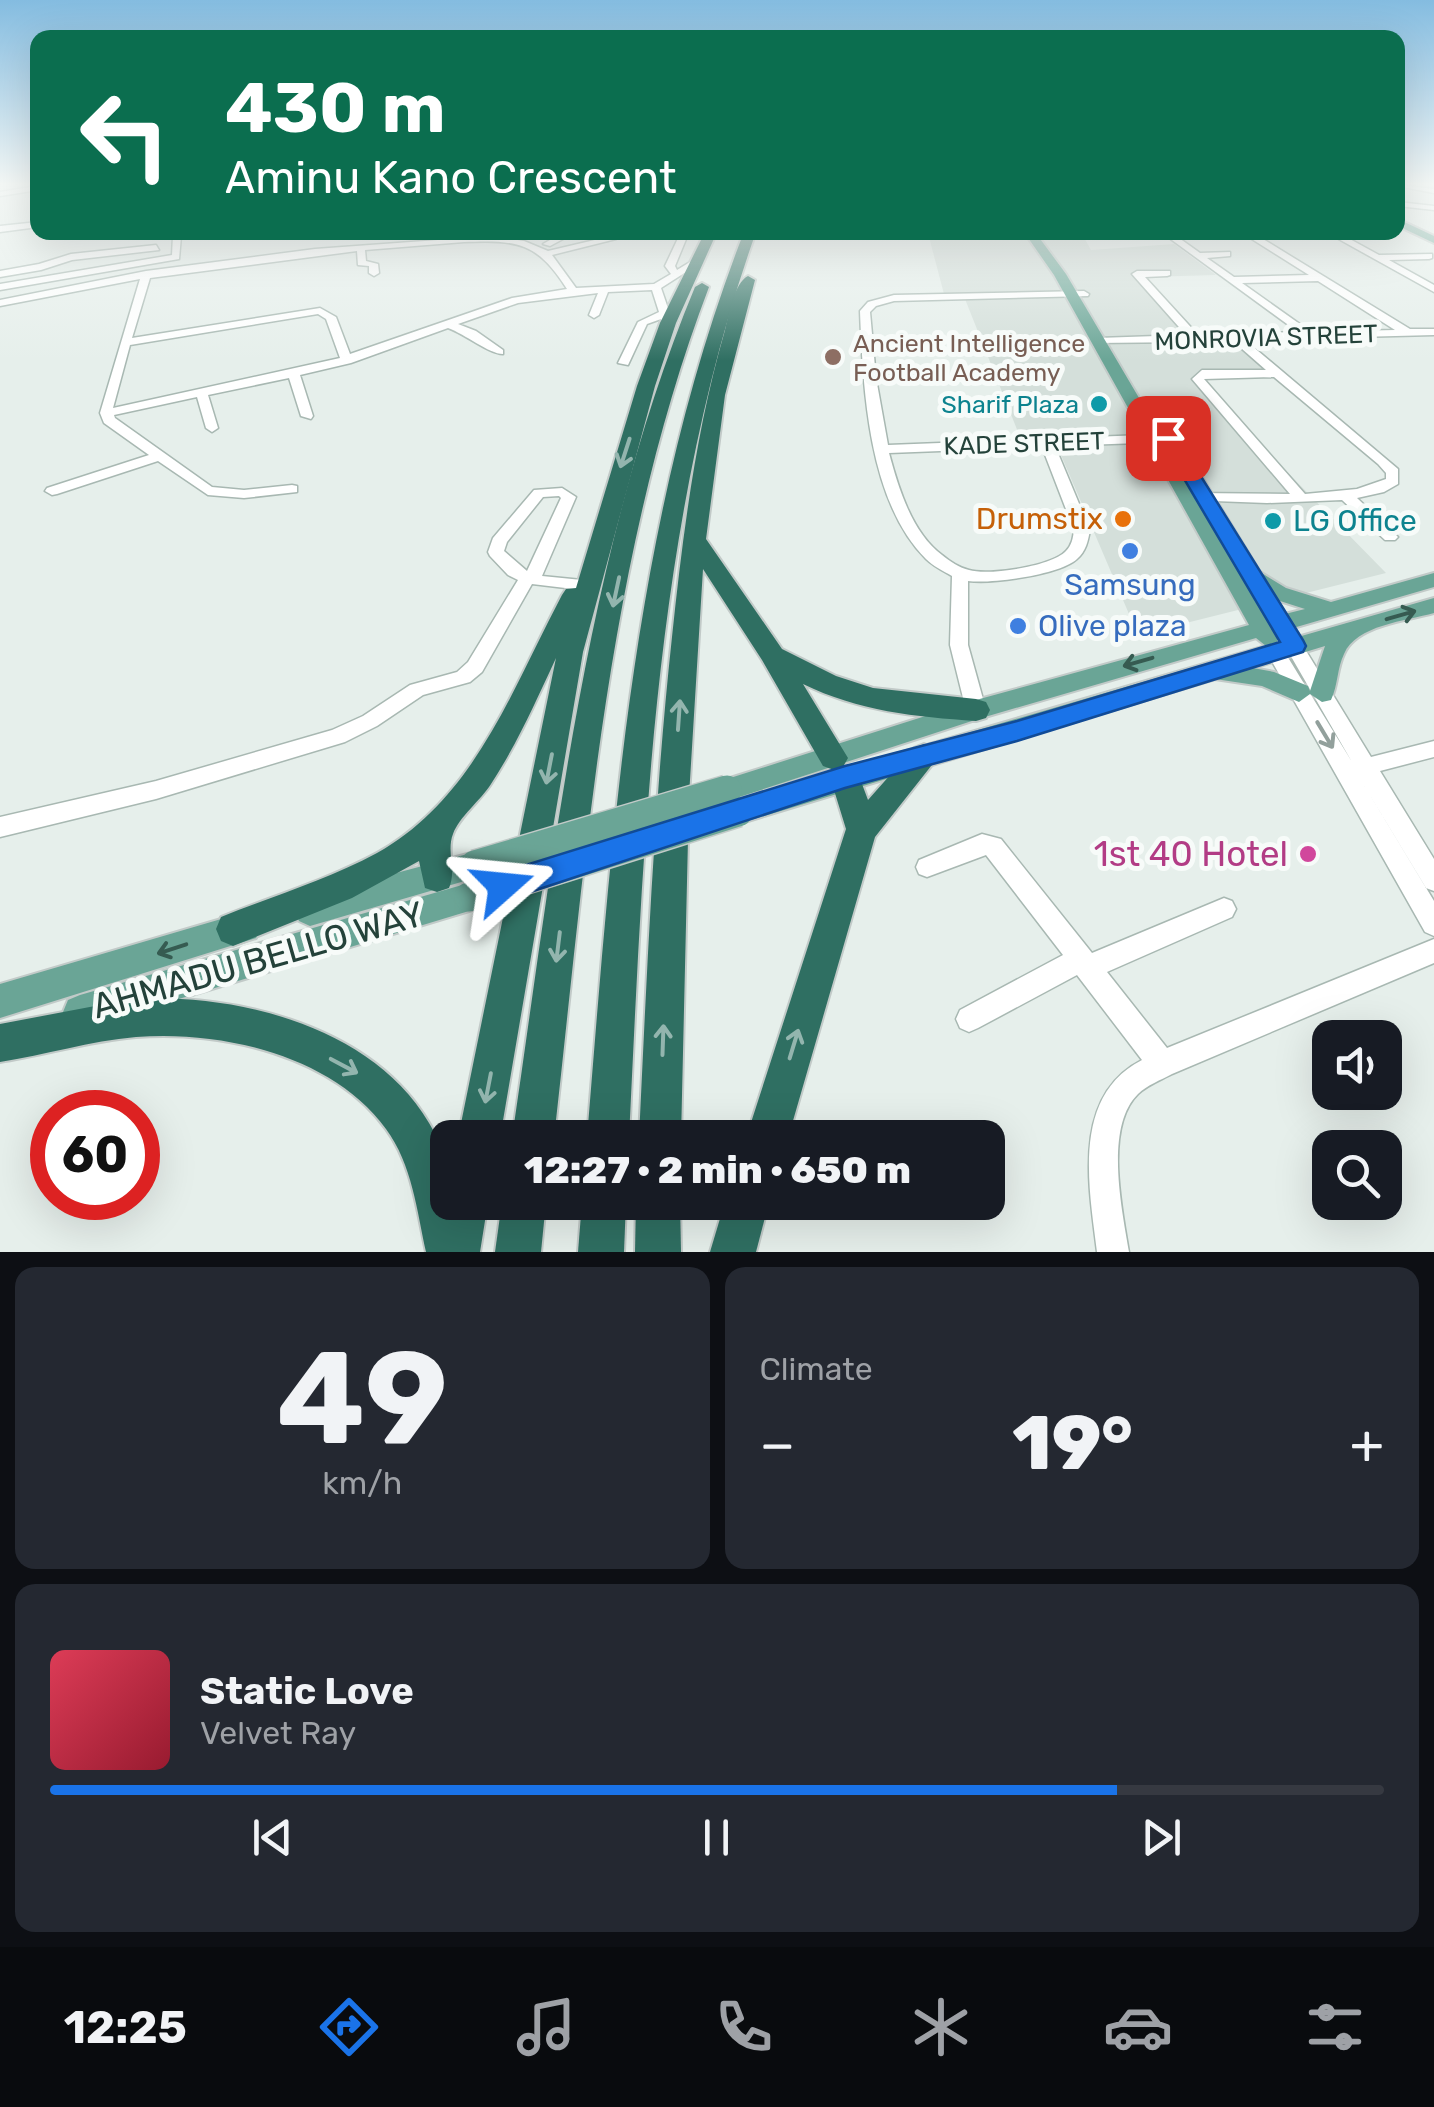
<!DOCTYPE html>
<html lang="en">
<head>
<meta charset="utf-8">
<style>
  body { margin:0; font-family:Rubik,sans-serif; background:#242831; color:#f1f3f6; height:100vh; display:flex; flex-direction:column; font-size:38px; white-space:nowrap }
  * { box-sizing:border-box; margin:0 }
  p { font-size:32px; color:#9ea1a6 }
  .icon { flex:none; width:55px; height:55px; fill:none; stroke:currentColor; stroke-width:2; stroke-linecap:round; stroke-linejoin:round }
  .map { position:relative; height:1252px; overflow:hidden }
  .side { display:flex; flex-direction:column; gap:15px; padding:15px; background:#0d0f14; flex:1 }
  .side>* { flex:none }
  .hud { position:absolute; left:30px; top:30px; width:1375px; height:210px; border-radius:20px; box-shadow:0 10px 40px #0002; background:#0b6e4f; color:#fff; overflow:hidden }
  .tools { position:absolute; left:1312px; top:1020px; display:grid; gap:20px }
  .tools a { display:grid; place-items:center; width:90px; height:90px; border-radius:20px; background:#171b24; box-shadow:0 10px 40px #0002; font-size:50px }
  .speed { position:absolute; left:30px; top:1090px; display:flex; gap:20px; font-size:50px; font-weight:700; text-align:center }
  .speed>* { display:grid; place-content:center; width:130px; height:130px; border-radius:50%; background:#171b24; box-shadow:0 10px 40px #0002; line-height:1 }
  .speed .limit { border:15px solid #d22; background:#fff; color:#111 }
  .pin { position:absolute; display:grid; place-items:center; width:85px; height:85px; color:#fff; margin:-42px; border-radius:20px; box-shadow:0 5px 15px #0006 }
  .me { position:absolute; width:110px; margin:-55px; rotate:72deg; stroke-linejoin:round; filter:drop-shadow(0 0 8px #0008) }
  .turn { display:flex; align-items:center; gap:35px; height:210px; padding:0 30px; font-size:45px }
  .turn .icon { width:130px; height:130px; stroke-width:2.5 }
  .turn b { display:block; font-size:70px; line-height:85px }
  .big { font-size:75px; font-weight:800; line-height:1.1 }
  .side .widget { flex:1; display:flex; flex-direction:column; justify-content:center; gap:15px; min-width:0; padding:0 35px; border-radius:20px; background:#242831 }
  .side .dial { align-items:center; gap:0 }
  .dial b { font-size:130px; line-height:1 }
  .song { display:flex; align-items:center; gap:30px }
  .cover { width:120px; height:120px; border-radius:15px; background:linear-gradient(135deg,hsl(350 70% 55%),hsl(350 70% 35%)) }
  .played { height:10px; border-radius:5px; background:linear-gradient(90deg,#1a73e8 80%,#363941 80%) }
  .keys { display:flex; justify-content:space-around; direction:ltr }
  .heat { display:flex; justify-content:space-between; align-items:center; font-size:55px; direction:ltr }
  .side .tiles { flex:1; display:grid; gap:15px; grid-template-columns:1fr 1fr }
  .widget:last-child { grid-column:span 2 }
  .trip { position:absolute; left:430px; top:1120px; width:575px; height:100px; border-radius:20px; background:#171b24; box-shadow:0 10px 40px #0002; font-weight:800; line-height:100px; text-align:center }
  .dock { display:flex; height:160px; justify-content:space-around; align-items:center; background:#090b0e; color:#9ea1a6 }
  .dock .icon { width:70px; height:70px }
  .dock .on { color:#1a73e8 }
  .dock b { font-size:45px; color:#f1f3f6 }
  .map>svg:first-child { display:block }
  .built { fill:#d4dfda }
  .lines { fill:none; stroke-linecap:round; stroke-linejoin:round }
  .minor-casing { stroke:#a8b8b2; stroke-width:3 }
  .major-casing { stroke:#c2cac8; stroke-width:4 }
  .highway-casing { stroke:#c2cac8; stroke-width:4 }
  .minor { fill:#fff; fill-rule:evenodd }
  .major { fill:#6aa596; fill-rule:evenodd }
  .highway { fill:#2f6f62; fill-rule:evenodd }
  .major-bridge-casing { stroke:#c2cac8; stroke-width:32; stroke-linecap:butt }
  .major-bridge { stroke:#6aa596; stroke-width:29 }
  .oneway { stroke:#93b5ae }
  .oneway2 { stroke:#365b51 }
  .oneway3 { stroke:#92a09c }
  .route { fill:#1a73e8; stroke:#114b97; stroke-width:2.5 }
  .education-dot { fill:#8d6e63; stroke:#f7fbf9; stroke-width:4 }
  .culture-dot { fill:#0f9aa8; stroke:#f7fbf9; stroke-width:4 }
  .food-dot { fill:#e8710a; stroke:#f7fbf9; stroke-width:4 }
  .shop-dot { fill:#3f7fe0; stroke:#f7fbf9; stroke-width:4 }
  .hotel-dot { fill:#d1479c; stroke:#f7fbf9; stroke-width:4 }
  .labels { text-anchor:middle; stroke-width:10; stroke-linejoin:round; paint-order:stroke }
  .far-street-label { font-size:25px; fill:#24423a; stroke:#f7fbf9 }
  .far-education-label { font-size:25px; fill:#785e54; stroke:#f7fbf9; text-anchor:start }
  .far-culture-label { font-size:25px; fill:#0d838f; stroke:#f7fbf9; text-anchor:end }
  .food-label { font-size:30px; fill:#c56008; stroke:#f7fbf9; text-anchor:end }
  .culture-label { font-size:30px; fill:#0d838f; stroke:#f7fbf9; text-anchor:start }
  .shop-label { font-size:30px; fill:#366cbe; stroke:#f7fbf9 }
  .near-hotel-label { font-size:35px; fill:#b23c85; stroke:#f7fbf9; text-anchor:end }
  .near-street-label { font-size:35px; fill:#24423a; stroke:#f7fbf9 }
</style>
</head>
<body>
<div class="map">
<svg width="1434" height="1252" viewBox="0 0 1434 1252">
  <rect width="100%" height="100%" fill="#e6efeb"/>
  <!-- built -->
  <path class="built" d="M 1024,232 L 1081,232 L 1091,250 L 1174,244 L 1216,275 L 1145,277 L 1201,336 L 1226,336 L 1271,376 L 1209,377 L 1206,382 L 1248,432 L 1386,573 L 1138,635 L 1052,434 L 1020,437 L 963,294 L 944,294 L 929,237 Z"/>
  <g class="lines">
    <!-- minor casing -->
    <g class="minor-casing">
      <g id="minor">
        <path d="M 1402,185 L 1434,189 L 1434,193 L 1403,187 Z"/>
        <path d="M 36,186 L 38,190 L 0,196 L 0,192 Z"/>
        <path d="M 1398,202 L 1434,206 L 1434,210 L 1398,206 Z"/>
        <path d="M 38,222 L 38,227 L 0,232 L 0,226 Z"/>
        <path d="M 564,232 L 576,232 L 550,246 L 543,244 Z"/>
        <path d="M 681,232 L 689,232 L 675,266 L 677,270 L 695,259 L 703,261 L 661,288 L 673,323 L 664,325 L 661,319 L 647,324 L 628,365 L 618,363 L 638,322 L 659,312 L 652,290 L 608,292 L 599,315 L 594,318 L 589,315 L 598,293 L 518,303 L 458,324 L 476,331 L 503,350 L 503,354 C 489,354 465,334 448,328 L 351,363 L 300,375 L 313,416 L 311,419 L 301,416 L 289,378 L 208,395 L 218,428 L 212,432 L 206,428 L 197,397 L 114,415 L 115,418 L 212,487 L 244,490 L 292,485 L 297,486 L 297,492 L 244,498 L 208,495 L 158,461 L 57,494 L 52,495 L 45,491 L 47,488 L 149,455 L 104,423 L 100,413 L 140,279 L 0,306 L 0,300 L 146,271 L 315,249 L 493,236 L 524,241 L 548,251 L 616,235 L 616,239 L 552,255 L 576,288 L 654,284 L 671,274 L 665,266 ZM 464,242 C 518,240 537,242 567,289 L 512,298 L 350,354 L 336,317 L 320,308 L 132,338 L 150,278 L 357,251 L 358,265 L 369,266 L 369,273 L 374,276 L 379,273 L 378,264 L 366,261 L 365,250 ZM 318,314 L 326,319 L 340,358 L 113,408 L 130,345 Z"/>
        <path d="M 1161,232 L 1314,232 L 1258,236 L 1410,329 L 1434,329 L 1434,335 L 1245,340 L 1398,469 L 1398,484 L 1384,492 L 1357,498 L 1395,534 L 1398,537 L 1395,540 L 1385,540 L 1342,500 L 1267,503 L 1188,500 L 1188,494 L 1193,493 L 1290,494 L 1192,379 L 1202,370 L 1266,370 L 1233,341 L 1202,341 L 1197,344 L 1192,342 L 1094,343 L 1092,341 L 1098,338 L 1186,335 L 1132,274 L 1137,271 L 1170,271 L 1170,275 L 1167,276 L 1145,277 L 1198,335 L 1298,332 ZM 1247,236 L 1309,275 L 1234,277 L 1207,258 L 1230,256 L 1230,252 L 1200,253 L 1179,238 ZM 1318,281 L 1395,330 L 1311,332 L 1242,283 ZM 1274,377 L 1378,464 L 1386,473 L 1386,479 L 1357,489 L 1305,494 L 1204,379 Z"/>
        <path d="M 1326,232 L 1337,232 L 1379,255 L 1432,254 L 1432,258 L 1429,259 L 1389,260 L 1434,285 L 1434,292 Z"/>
        <path d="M 177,233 L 181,236 L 179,259 L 0,290 L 0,284 L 172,255 L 173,236 Z"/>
        <path d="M 156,245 L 159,250 L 72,260 L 41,270 L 0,277 L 0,271 L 39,264 L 71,254 Z"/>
        <path d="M 1084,291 L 1089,294 L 1088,296 L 894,301 L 876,306 L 870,312 L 876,378 L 888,445 L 1168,434 L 1175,438 L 1168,442 L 1055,446 L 1090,530 C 1088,541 1086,551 1077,559 C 1060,575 991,584 968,581 L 968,645 L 986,710 L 983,715 L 976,717 L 969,715 L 966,710 L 950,645 L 952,576 C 943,571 933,566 926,559 C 868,501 863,388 860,311 L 868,302 L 894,295 ZM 1042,447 L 1074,530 C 1073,538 1072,545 1066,551 C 1052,566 989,576 969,570 C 960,568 949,561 942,555 C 912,533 898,487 889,453 Z"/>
        <path d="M 562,488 L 576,497 L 542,576 L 582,580 L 590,585 L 582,590 L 532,584 L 482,672 L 470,682 L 423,695 L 377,726 L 345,742 L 156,799 L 0,837 L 0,817 L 156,781 L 332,730 L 363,716 L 410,685 L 457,672 L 468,662 L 518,580 L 508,575 L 490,556 L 488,552 L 493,538 L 534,490 ZM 559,496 L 561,498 L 527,571 L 504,551 L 507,542 L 543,497 Z"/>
        <path d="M 1294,640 L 1300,641 L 1371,757 L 1434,741 L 1434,757 L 1380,771 L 1434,859 L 1434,891 L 1426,888 L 1359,777 L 1434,901 L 1434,936 L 1425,932 L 1266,651 L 1275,645 L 1281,646 L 1352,762 L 1285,646 Z"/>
        <path d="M 982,834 L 1001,839 L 1092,953 L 1224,898 L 1232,901 L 1236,909 L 1232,917 L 1107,972 L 1167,1048 L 1434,939 L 1434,963 L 1172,1074 C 1161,1080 1147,1085 1138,1094 C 1104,1127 1122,1210 1129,1252 L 1097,1252 C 1089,1187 1071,1096 1142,1060 L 1077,975 L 978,1028 L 969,1032 L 960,1028 L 956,1019 L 960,1010 L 1063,955 L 986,855 L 927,877 L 919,874 L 916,867 L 919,860 Z"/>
      </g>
    </g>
    <!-- major casing -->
    <g class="major-casing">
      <g id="major">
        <path d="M 1398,219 L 1434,236 L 1434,243 L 1398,226 Z"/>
        <path d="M 1024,232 L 1035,232 L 1066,274 L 1175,459 L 1183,455 L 1189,456 L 1260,572 L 1286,588 L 1331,602 L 1434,573 L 1434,587 L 1293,628 L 1292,637 L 1278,637 L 1277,643 L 1434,598 L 1434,613 C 1406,621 1356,625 1344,654 C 1337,668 1338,685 1331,700 L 1322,702 L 1310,694 L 1299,702 L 1262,686 L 1215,679 L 738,824 L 728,821 L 724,812 L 728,803 L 738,800 L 1266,646 L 1256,638 L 978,719 L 727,801 L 717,798 L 713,790 L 717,782 L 727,779 L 976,700 L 1249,625 L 1054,275 ZM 1277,600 L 1305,609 L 1285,614 ZM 1325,646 L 1310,691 L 1308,686 L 1274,672 L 1253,668 Z"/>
        <path d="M 475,852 L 485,856 L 490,865 L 485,874 L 475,878 L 310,926 L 299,921 L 295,911 L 299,901 L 310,896 Z"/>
        <path d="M 469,883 L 480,887 L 484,897 L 480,907 L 469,911 L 80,1029 L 68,1024 L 63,1012 L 68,1000 L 80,995 Z"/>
        <path d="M 245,912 L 256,916 L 261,927 L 256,938 L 0,1018 L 0,984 Z"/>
      </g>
    </g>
    <!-- highway casing -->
    <g class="highway-casing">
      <g id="highway">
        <path d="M 705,232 L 717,232 L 676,323 L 655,386 L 583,652 L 500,1138 L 458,1138 L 556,658 C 536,701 517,744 491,784 C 481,800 459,817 453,834 C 446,852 457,870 449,888 L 437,892 L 425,888 L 419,861 L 352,898 L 233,946 L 221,941 L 216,929 L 221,917 C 273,896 327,880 377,853 C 475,798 512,689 562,595 L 566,589 L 576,588 L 637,386 L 660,323 Z"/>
        <path d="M 744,232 L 756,232 C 653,521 644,835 629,1138 L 587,1138 C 612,833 632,519 744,232 Z"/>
        <path d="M 748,276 L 755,280 L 725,395 L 706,539 L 782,649 L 836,676 L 873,688 L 976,699 L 986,702 L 990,710 L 986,718 L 976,721 C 916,717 858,711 803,684 L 848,758 L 844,765 L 856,768 L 868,800 L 914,748 L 924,744 L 934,748 L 939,756 L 875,837 L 788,1138 L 746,1138 L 846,829 L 830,777 L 834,770 L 823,766 L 762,660 L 703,569 L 689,796 L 681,1138 L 639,1138 C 647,970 654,803 672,637 C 683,533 696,430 725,330 C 729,314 734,283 748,276 Z"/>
        <path d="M 702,283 L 709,287 C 607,553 586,856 554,1138 L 512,1138 C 554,855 585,552 695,287 Z"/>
        <path d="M 132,999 C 237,993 372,1026 429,1123 C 436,1135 445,1150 447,1164 C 450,1176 448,1190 448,1202 L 488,1202 L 480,1252 L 426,1252 C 417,1211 412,1164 386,1129 C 333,1056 222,1030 136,1037 C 90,1041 45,1055 0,1062 L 0,1024 Z"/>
        <path d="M 502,1202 L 546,1202 L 541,1252 L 495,1252 Z"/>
        <path d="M 582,1202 L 626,1202 L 624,1252 L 578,1252 Z"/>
        <path d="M 636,1202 L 680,1202 L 681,1252 L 635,1252 Z"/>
        <path d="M 725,1202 L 769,1202 L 756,1252 L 710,1252 Z"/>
      </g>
    </g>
    <!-- minor -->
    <use href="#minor" class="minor"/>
    <!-- major -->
    <use href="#major" class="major"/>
    <!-- highway -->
    <use href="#highway" class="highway"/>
    <!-- major-bridge casing -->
    <g class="major-bridge-casing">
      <g id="major-bridge">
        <path d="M 475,865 L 727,790"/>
        <path d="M 469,897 L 738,812"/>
      </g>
    </g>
    <!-- major-bridge -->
    <use href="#major-bridge" class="major-bridge"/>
  </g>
  <!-- one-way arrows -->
  <defs><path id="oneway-shaft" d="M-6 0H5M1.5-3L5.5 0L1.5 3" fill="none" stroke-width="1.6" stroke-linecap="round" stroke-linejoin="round" transform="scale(2.5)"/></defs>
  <g class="oneway">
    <use href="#oneway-shaft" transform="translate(625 453) rotate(108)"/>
    <use href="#oneway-shaft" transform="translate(616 592) rotate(102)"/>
    <use href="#oneway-shaft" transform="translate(679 715) rotate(-86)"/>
    <use href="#oneway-shaft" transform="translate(549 769) rotate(101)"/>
    <use href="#oneway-shaft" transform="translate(558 947) rotate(97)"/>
    <use href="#oneway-shaft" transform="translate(663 1040) rotate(-88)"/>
    <use href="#oneway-shaft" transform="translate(794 1044) rotate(-73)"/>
    <use href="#oneway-shaft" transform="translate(344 1066) rotate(28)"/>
    <use href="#oneway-shaft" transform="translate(488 1088) rotate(101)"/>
  </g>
  <g class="oneway2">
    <use href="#oneway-shaft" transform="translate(1401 615) rotate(-16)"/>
    <use href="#oneway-shaft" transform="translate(1138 662) rotate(164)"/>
    <use href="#oneway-shaft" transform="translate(172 949) rotate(162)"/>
  </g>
  <use class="oneway3" href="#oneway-shaft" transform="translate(1325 735) rotate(59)"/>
  <!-- sky -->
  <linearGradient id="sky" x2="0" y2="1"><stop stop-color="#84bce0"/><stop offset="0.51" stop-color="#f4f8f6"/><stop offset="1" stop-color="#f4f8f6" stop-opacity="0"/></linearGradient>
  <rect width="1434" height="361" fill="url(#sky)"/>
  <!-- route -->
  <path class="route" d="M 1168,433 L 1177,438 L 1303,640 L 1306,646 L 1303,652 L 1017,741 L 845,788 L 503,901 L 492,897 L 488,886 L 492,876 L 503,872 L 845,766 L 1017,721 L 1280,642 L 1160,438 Z"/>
  <!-- markers -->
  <circle class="education-dot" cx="833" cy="357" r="10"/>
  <g class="culture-dot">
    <circle cx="1099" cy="404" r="10"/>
    <circle cx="1273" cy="521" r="10"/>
  </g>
  <circle class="food-dot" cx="1123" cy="519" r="10"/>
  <g class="shop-dot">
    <circle cx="1130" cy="551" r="10"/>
    <circle cx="1018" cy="626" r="10"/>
  </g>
  <circle class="hotel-dot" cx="1308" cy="854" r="10"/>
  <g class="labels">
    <!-- far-street labels -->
    <g class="far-street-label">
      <text transform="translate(1266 337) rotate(-2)" y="9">MONROVIA STREET</text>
      <text transform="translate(1024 443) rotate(-2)" y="9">KADE STREET</text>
    </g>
    <!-- far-education labels -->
    <g class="far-education-label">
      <text x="853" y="352">Ancient Intelligence<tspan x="853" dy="29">Football Academy</tspan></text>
    </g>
    <!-- far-culture labels -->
    <g class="far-culture-label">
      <text x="1079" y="413">Sharif Plaza</text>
    </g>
    <!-- food labels -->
    <g class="food-label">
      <text x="1103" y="529">Drumstix</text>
    </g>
    <!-- culture labels -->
    <g class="culture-label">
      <text x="1293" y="531">LG Office</text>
    </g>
    <!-- shop labels -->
    <g class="shop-label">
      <text x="1130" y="595">Samsung</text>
      <text x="1038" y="636" text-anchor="start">Olive plaza</text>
    </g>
    <!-- near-hotel labels -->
    <g class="near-hotel-label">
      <text x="1288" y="866">1st 40 Hotel</text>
    </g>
    <!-- near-street labels -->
    <g class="near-street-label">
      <text transform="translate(258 960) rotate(-16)" y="12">AHMADU BELLO WAY</text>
    </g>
  </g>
</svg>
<div class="tools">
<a><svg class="icon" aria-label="sound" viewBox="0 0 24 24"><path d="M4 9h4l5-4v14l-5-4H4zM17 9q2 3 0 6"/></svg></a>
<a><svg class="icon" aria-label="search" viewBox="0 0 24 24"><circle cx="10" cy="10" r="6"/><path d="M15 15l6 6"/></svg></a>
</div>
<div class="speed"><div class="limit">60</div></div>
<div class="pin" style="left:1168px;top:438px;background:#d93025"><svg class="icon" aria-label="arrive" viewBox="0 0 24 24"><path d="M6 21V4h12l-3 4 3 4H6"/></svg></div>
<svg class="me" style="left:503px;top:886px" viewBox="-20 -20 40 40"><path d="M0-17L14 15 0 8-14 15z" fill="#1a73e8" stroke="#fff" stroke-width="4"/></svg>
<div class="trip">12:27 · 2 min · 650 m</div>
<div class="hud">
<div class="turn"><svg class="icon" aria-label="left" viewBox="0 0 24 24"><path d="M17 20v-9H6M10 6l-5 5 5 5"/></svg><div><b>430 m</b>Aminu Kano Crescent</div></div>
</div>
</div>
<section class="side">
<div class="tiles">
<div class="widget dial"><b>49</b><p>km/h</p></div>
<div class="widget"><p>Climate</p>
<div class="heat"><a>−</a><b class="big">19°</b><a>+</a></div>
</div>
<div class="widget">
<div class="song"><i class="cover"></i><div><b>Static Love</b><p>Velvet Ray</p></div></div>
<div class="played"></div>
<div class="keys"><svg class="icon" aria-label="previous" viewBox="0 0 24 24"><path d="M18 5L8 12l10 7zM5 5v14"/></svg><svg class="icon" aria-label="pause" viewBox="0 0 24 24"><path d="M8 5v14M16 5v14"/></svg><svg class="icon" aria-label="next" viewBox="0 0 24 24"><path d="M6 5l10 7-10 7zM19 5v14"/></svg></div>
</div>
</div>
</section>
<nav class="dock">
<b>12:25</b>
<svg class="icon on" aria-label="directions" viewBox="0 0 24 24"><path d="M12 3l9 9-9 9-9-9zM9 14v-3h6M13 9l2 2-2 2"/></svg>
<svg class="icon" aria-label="music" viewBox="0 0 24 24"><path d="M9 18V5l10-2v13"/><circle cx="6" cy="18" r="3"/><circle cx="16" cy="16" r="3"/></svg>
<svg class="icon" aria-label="phone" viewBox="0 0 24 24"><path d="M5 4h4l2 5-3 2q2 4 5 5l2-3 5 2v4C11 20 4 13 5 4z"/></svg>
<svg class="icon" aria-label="climate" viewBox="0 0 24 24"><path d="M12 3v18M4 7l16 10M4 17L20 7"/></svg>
<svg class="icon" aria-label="car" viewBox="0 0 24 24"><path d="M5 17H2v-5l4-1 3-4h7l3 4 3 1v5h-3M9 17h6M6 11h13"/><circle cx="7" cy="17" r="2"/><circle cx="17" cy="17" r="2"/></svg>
<svg class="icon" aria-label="filters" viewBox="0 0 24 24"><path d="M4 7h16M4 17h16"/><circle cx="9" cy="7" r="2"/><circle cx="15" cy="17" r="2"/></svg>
</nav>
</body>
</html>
